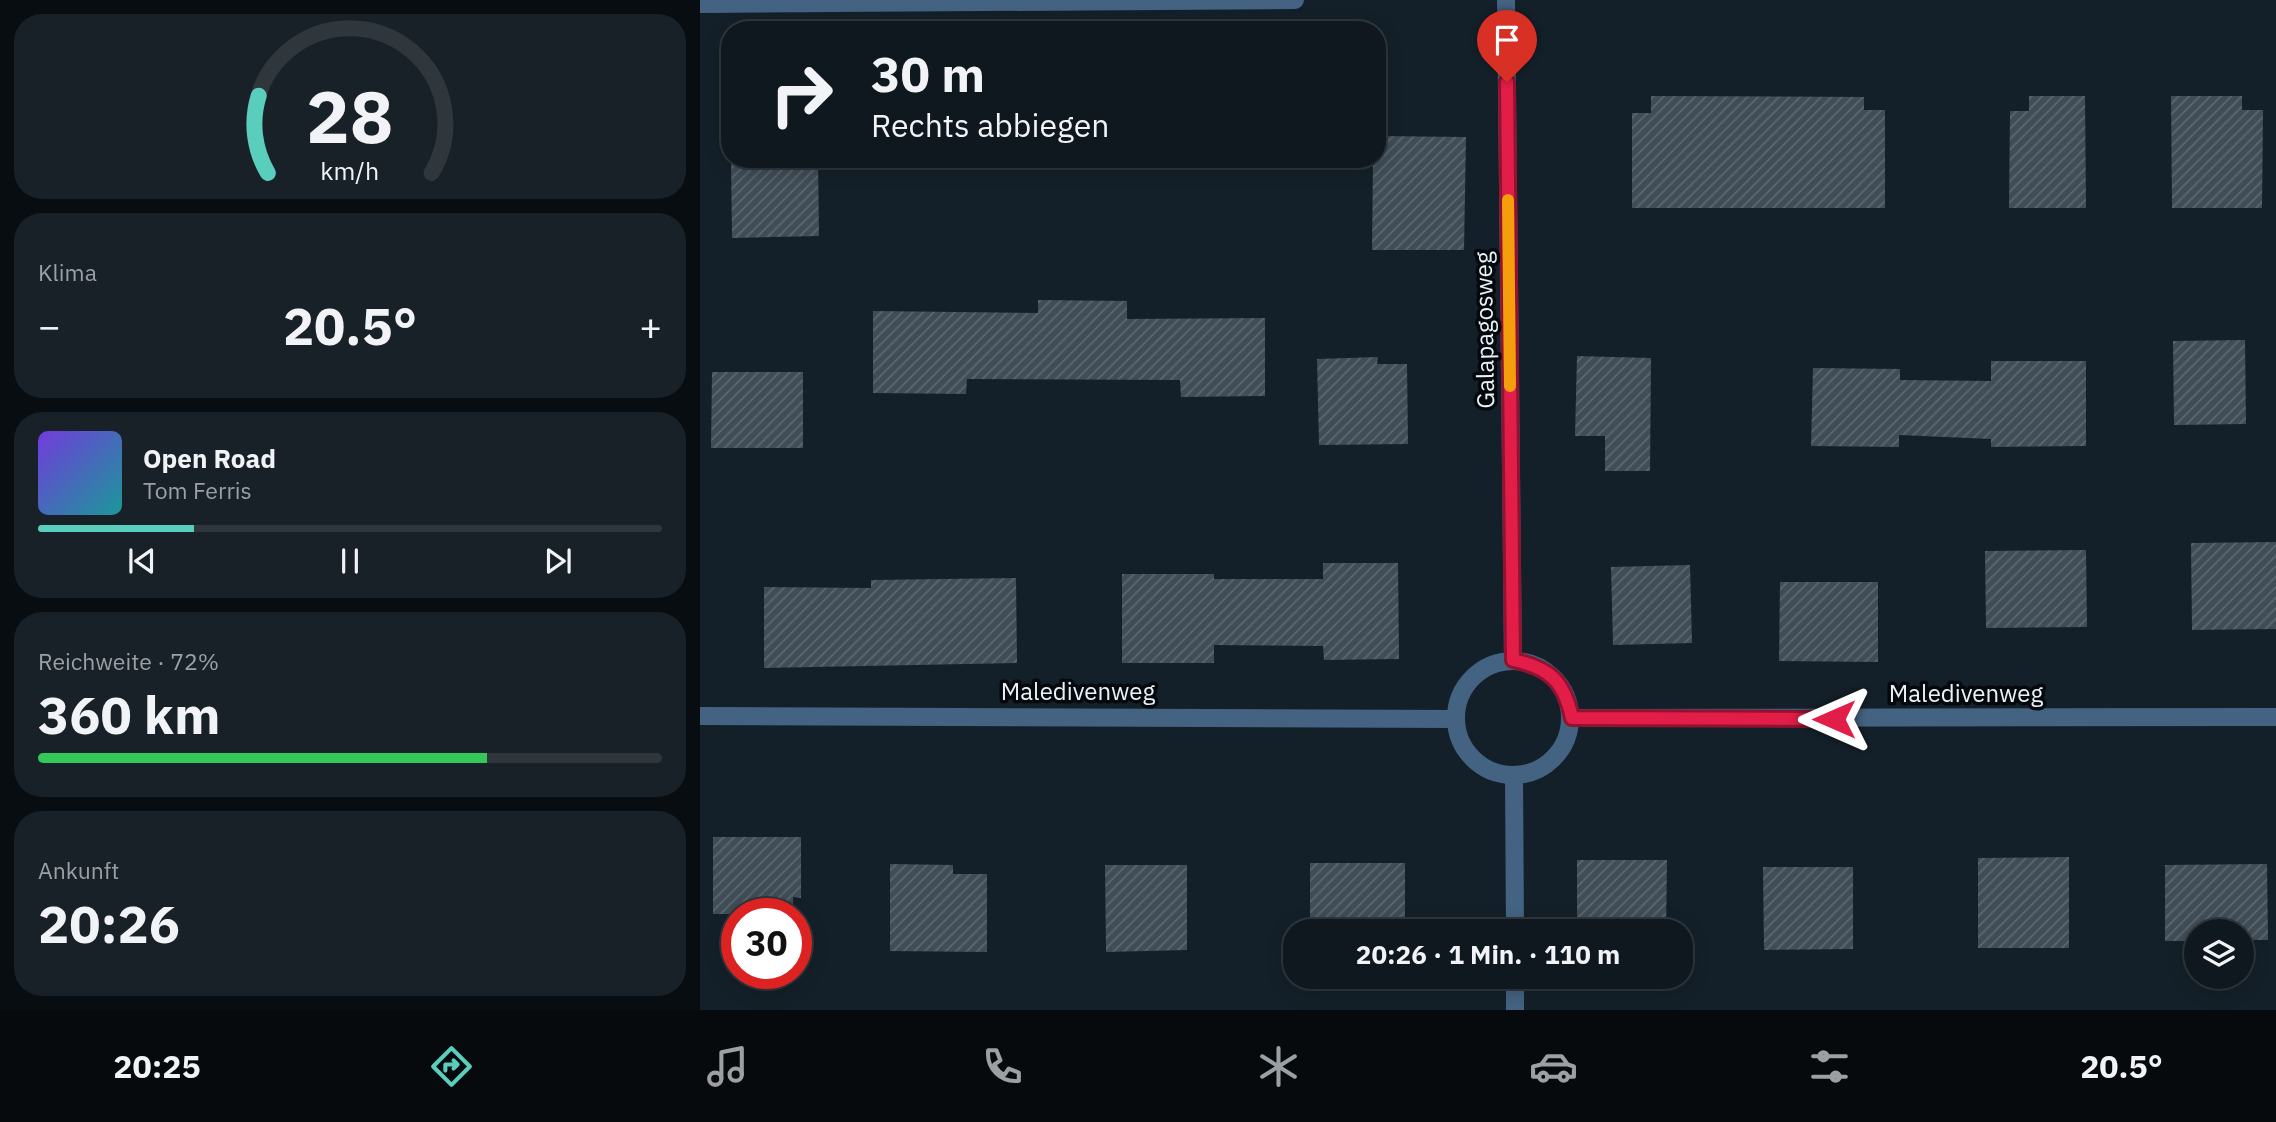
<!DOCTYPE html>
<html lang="de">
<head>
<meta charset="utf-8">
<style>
  body { margin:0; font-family:"IBM Plex Sans",sans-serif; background:#182128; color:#f1f3f6; height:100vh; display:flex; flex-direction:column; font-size:26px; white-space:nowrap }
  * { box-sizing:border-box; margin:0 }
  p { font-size:23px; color:#9ba0a4 }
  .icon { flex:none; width:38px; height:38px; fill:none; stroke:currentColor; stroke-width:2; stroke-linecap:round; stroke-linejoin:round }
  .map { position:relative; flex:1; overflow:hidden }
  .drawer { display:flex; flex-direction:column; gap:14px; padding:14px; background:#080d11; width:700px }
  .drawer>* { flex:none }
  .guide { position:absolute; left:21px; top:21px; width:665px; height:147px; border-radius:28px; box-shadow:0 4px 18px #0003,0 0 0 2px #2f373d; background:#0f181f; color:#f1f3f6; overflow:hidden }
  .tools { position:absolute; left:1484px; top:919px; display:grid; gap:14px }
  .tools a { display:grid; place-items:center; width:70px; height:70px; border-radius:50%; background:#0f181f; box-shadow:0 4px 18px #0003,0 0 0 2px #2f373d; font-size:35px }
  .speed { position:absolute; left:21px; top:898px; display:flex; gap:14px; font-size:35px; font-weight:700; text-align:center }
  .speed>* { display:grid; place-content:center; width:91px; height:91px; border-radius:50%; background:#0f181f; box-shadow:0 4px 18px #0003,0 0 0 2px #2f373d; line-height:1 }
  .speed .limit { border:10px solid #d22; background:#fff; color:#111 }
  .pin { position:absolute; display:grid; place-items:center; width:60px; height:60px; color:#fff; margin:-72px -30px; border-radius:50% 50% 50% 0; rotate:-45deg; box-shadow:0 0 7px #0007 }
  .pin .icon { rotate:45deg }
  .me { position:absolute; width:77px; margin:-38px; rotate:270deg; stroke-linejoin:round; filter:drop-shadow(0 0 5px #0008) }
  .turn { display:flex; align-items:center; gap:24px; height:147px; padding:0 35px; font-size:32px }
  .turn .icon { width:91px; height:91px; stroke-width:2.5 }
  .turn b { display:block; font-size:49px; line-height:60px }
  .big { font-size:52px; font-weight:700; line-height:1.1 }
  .drawer .tile { flex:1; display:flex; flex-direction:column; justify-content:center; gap:10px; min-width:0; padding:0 24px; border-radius:28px; background:#182128 }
  .drawer .dial { align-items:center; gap:0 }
  .dial svg { height:182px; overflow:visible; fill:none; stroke:#2f373d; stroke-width:7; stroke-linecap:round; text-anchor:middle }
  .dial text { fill:#f1f3f6; stroke:none }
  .song { display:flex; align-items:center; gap:21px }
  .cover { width:84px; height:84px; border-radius:10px; background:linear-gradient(135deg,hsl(260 70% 55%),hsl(180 70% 35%)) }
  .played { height:7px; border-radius:4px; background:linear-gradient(90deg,#5acebd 25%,#2f373d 25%) }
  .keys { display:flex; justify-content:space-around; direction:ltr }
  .heat { display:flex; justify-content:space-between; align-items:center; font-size:38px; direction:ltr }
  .charge { height:10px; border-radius:5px; background:linear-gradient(90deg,#34c759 72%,#2f373d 0) }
  .trip { position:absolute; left:583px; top:919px; width:410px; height:70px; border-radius:28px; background:#0f181f; box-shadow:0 4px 18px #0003,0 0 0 2px #2f373d; font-weight:700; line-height:70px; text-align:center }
  .tab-bar { display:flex; height:112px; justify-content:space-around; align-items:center; background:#060a0c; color:#9ba0a4 }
  .tab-bar .icon { width:49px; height:49px }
  .tab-bar .current { color:#5acebd }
  .tab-bar b { font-size:32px; color:#f1f3f6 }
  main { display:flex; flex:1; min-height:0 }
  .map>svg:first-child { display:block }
  .building { fill:url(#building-hatch) }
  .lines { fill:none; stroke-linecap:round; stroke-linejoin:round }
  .street { stroke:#446382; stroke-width:18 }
  .route-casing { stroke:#92132f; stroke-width:18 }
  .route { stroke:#e11d48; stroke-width:12 }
  .slow { stroke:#f59e0b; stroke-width:12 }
  .labels { text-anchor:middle; stroke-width:7; stroke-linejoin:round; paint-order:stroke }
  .street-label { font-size:24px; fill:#eaf2f8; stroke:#05090d }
</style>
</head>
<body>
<main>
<section class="drawer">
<div class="tile dial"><svg viewBox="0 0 100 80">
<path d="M14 69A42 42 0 1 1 86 69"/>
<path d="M14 69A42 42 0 0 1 10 35" stroke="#5acebd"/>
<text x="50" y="56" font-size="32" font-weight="700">28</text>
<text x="50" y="72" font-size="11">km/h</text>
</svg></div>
<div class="tile"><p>Klima</p>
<div class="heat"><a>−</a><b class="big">20.5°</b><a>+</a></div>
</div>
<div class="tile">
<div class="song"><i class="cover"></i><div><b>Open Road</b><p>Tom Ferris</p></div></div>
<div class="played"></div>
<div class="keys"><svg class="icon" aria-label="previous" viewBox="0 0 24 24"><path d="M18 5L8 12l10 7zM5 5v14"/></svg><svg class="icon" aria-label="pause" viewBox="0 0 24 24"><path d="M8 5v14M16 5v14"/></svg><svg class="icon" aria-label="next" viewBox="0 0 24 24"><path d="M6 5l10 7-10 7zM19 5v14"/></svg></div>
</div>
<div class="tile"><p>Reichweite · 72%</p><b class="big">360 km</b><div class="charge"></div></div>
<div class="tile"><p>Ankunft</p><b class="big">20:26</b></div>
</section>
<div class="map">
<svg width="1576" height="1010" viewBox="0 0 1576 1010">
  <defs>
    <pattern id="building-hatch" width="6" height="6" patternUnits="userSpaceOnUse" patternTransform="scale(1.75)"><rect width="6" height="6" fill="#404d57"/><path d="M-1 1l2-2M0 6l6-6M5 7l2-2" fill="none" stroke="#5c6770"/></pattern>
  </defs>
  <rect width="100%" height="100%" fill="#142029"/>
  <!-- building -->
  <g class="building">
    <path d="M 951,96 L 1164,97 L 1164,110 L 1185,110 L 1185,208 L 932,208 L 932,113 L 951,113 Z"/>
    <path d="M 1329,96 L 1385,96 L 1386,208 L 1309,208 L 1310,111 L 1329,111 Z"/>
    <path d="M 1471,96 L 1542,96 L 1542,110 L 1563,110 L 1562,208 L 1472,208 Z"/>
    <path d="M 677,136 L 766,137 L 764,250 L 672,250 L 673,159 L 677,159 Z"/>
    <path d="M 118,159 L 119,236 L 32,238 L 31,160 Z"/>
    <path d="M 338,300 L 427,301 L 427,319 L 565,318 L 565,396 L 481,397 L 480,380 L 267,379 L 266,394 L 173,393 L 173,311 L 338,313 Z"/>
    <path d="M 1545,340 L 1546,424 L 1474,425 L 1473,341 Z"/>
    <path d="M 877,356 L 951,358 L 950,471 L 905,471 L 905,436 L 875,436 Z"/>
    <path d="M 678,357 L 677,364 L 707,364 L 708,444 L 619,445 L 617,359 Z"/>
    <path d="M 1291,361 L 1386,361 L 1386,446 L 1291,447 L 1291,439 L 1199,435 L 1199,447 L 1111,446 L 1113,368 L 1200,369 L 1200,380 L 1291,381 Z"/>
    <path d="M 12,372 L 103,372 L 103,448 L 11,448 Z"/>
    <path d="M 1576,542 L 1576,629 L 1492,630 L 1491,543 Z"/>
    <path d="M 1386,550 L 1387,627 L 1286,628 L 1285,551 Z"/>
    <path d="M 623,563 L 698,563 L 699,659 L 624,660 L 623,646 L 514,645 L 514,663 L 422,663 L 422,574 L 514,574 L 514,579 L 623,579 Z"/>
    <path d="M 990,565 L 992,643 L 913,645 L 911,567 Z"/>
    <path d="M 316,578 L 317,663 L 64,668 L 64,587 L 171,588 L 171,580 Z"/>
    <path d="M 1080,582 L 1178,582 L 1178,662 L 1079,661 Z"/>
    <path d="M 13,837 L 101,837 L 101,898 L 93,897 L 93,914 L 13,914 Z"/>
    <path d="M 1369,857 L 1369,948 L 1278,948 L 1278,858 Z"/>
    <path d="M 877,860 L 967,860 L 966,931 L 877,931 Z"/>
    <rect x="610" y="863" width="95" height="68"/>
    <path d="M 190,864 L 253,865 L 253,874 L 287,874 L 287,952 L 190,951 Z"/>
    <path d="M 1567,864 L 1568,940 L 1542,940 L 1542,931 L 1496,931 L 1496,941 L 1465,941 L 1465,865 Z"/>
    <path d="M 405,865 L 487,865 L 487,950 L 406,952 Z"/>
    <path d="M 1063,867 L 1153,867 L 1153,949 L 1064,950 Z"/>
  </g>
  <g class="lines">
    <!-- street -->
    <g class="street">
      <path d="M 806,0 L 813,660"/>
      <path d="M 0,4 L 595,0"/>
      <circle cx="813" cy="718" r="57"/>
      <path d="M 1,716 L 755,719"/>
      <path d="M 872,718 L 1576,717"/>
      <path d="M 814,776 L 815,931"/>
      <path d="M 815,976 L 815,1010"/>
    </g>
  </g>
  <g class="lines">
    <!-- route casing -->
    <g class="route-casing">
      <path id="route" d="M 807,82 L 813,660 C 850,668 864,681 872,718 L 1134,719"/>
    </g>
    <!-- route -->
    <use href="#route" class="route"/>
    <!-- slow -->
    <path class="slow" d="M 808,200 L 810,386"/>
  </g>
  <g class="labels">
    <!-- street labels -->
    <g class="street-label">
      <text transform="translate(785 330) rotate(-91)" y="8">Galapagosweg</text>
      <text x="378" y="700">Maledivenweg</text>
      <text x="1266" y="702">Maledivenweg</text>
    </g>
  </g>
</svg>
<div class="tools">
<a><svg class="icon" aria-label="layers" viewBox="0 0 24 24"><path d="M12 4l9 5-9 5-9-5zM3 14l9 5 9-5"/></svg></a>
</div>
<div class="speed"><div class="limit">30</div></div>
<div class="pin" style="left:807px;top:82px;background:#d93025"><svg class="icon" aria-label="arrive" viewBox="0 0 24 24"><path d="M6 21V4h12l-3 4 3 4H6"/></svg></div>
<svg class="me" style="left:1134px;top:719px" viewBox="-20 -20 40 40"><path d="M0-17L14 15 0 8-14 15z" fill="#e11d48" stroke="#fff" stroke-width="4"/></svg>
<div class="trip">20:26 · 1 Min. · 110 m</div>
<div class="guide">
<div class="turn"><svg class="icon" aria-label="right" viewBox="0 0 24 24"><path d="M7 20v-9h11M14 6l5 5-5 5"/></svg><div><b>30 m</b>Rechts abbiegen</div></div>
</div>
</div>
</main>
<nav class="tab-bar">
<b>20:25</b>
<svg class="icon current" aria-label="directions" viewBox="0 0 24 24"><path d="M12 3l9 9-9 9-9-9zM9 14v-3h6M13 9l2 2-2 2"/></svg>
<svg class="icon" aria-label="music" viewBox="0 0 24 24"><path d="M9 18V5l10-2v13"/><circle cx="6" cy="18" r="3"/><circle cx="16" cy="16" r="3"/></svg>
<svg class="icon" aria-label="phone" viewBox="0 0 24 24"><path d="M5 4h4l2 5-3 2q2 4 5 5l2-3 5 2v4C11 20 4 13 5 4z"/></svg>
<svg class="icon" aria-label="climate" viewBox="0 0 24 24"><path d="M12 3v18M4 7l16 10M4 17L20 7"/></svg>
<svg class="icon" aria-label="car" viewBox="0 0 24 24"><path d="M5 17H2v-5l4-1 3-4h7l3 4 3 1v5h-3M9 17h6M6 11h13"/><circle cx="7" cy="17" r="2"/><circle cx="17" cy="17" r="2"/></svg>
<svg class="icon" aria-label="filters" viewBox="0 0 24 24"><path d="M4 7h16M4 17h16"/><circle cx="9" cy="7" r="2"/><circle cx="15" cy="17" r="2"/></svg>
<b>20.5°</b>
</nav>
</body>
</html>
